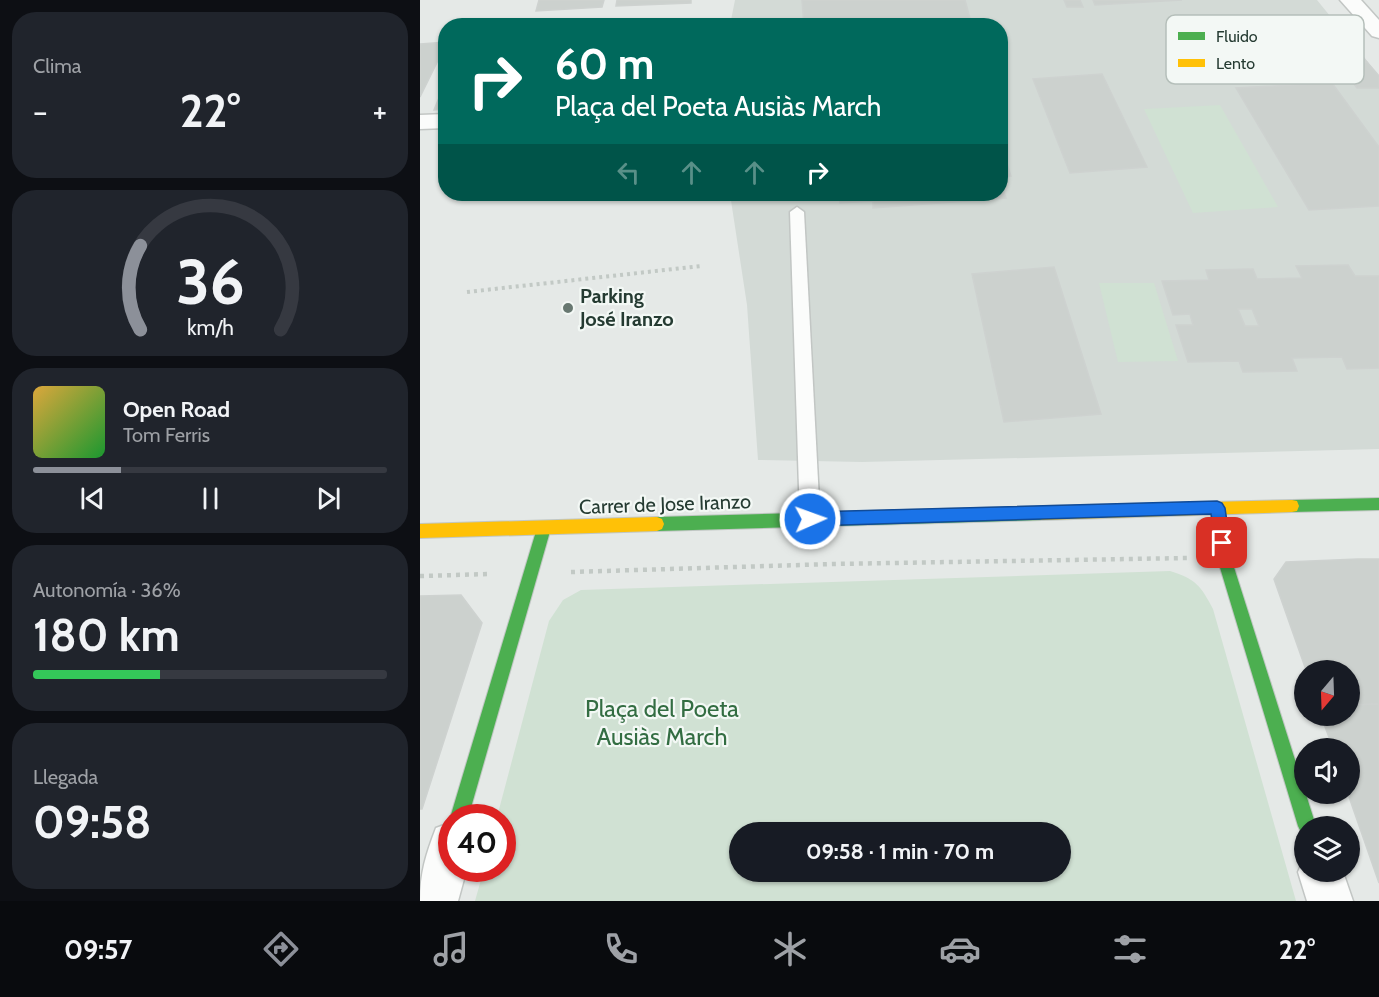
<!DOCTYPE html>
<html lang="es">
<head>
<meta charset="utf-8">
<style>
  body { margin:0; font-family:Cabin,sans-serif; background:#20242c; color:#f1f3f6; height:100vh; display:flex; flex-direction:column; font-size:22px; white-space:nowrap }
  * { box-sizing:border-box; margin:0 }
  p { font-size:20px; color:#9ea1a6 }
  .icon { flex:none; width:33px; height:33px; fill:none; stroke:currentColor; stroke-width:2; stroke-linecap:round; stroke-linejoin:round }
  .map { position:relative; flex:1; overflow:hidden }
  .side { display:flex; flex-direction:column; gap:12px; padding:12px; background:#0d0f14; width:420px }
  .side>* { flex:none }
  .top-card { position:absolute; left:18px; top:18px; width:570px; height:183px; border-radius:24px; box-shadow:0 2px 4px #0004; background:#00695c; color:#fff; overflow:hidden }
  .needle { width:39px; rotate:199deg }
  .buttons { position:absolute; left:874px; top:660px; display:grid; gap:12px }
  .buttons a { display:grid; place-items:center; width:66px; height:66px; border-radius:50%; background:#171b24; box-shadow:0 2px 4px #0004; font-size:30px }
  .speed { position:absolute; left:18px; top:804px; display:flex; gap:12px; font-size:30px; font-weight:700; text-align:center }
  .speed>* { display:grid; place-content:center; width:78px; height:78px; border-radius:50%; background:#171b24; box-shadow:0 2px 4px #0004; line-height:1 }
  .speed .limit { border:9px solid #d22; background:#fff; color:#111 }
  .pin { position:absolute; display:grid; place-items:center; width:51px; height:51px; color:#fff; margin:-26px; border-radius:12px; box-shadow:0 3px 9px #0006 }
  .me { position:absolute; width:66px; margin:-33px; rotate:88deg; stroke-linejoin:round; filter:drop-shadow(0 0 4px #0008) }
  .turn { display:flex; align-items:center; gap:21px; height:126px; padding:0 18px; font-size:27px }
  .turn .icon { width:78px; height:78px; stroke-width:2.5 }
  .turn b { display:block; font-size:42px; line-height:51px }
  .lanes { display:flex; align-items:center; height:57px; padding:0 18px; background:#0003; justify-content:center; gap:30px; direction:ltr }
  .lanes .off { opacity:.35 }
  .big { font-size:45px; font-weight:800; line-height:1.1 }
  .side .widget { flex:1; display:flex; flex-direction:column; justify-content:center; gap:9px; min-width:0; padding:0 21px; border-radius:24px; background:#20242c }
  .side .dial { align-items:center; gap:0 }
  .dial svg { height:156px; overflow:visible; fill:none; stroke:#363941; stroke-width:7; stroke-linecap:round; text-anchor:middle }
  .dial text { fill:#f1f3f6; stroke:none }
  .song { display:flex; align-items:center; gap:18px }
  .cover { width:72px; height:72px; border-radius:9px; background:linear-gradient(135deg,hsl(40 70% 55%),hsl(130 70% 35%)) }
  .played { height:6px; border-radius:3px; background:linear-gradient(90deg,#8c9099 25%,#363941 25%) }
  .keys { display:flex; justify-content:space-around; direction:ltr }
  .heat { display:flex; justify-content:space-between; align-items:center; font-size:33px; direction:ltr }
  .charge { height:9px; border-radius:4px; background:linear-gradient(90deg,#34c759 36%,#363941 0) }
  .trip { position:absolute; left:309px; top:822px; width:342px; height:60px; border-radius:30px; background:#171b24; box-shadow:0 2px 4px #0004; font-weight:800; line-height:60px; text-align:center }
  .tabs { display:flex; height:96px; justify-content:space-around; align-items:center; background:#090b0e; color:#9ea1a6 }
  .tabs .icon { width:42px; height:42px }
  .tabs .on { color:#8c9099 }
  .tabs b { font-size:27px; color:#f1f3f6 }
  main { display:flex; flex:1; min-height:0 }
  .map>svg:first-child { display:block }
  .built { fill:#d3dad6 }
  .green { fill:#d0e1d3; fill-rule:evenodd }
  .building { fill:#ccd1ce; stroke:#ced2d0; stroke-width:1.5; fill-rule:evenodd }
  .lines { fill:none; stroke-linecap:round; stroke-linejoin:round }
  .lane-casing { stroke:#c2c6c4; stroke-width:3 }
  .street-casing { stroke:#c2c6c4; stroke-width:3 }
  .fast-casing { stroke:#c1c7c4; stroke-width:2 }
  .slow-casing { stroke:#c1c7c4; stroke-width:2 }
  .path-far1 { stroke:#c2c9c5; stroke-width:4; stroke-dasharray:3 4; stroke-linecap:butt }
  .path { stroke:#c2c9c5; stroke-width:4.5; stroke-dasharray:4 5; stroke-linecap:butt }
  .lane { fill:#fbfcfb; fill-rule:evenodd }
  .street { fill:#fbfcfb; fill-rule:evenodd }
  .fast { fill:#4caf50; fill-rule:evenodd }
  .slow { fill:#ffc107; fill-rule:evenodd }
  .route { fill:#1a73e8; stroke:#114b97; stroke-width:1.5 }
  .poi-dot { fill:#687871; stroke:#f3f8f5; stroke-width:2 }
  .labels { text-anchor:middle; stroke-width:4.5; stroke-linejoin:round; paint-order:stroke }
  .poi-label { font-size:20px; font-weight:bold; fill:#253b32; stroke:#f3f8f5; text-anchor:start }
  .street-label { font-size:20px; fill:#253b32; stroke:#f3f8f5 }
  .near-park-label { font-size:24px; fill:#336d42; stroke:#f3f8f5 }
  .key { fill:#f3f8f5; stroke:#b5bfba; stroke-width:1.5 }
  .key-label { font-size:16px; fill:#253b32 }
</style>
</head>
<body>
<main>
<section class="side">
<div class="widget"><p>Clima</p>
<div class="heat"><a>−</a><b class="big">22°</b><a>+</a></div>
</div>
<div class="widget dial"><svg viewBox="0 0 100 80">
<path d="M14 69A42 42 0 1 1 86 69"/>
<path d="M14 69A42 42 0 0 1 14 26" stroke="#8c9099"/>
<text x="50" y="56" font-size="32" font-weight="700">36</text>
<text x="50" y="72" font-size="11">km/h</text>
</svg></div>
<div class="widget">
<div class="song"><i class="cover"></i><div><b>Open Road</b><p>Tom Ferris</p></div></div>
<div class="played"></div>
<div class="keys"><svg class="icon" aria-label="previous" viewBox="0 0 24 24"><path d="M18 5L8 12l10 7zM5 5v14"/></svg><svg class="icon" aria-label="pause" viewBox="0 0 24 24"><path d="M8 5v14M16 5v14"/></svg><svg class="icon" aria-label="next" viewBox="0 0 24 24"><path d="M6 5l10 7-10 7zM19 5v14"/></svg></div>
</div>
<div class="widget"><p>Autonomía · 36%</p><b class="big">180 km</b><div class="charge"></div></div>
<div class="widget"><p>Llegada</p><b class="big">09:58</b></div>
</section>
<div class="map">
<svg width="959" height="901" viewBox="0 0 959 901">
  <rect width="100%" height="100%" fill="#e5e9e7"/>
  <!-- built -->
  <path class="built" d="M 315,0 L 897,0 L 959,76 L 959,449 L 442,462 L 338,460 L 327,305 L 310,194 L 580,194 L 580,26 L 310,25 Z"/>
  <!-- green -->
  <g class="green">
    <path d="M 800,105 L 858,207 L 773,213 L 724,109 Z"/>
    <path d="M 679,283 L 734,283 L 758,361 L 698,362 Z"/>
    <path d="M 750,571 C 776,579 781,586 793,609 L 876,901 L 55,901 L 64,869 L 82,868 L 82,818 L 77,817 L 129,621 L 143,600 L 161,590 ZM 320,832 L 640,832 L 640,872 L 320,872 Z"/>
  </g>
  <!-- building -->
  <g class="building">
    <path d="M 119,0 L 184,0 L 182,7 L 116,11 Z"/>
    <path d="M 197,0 L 271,0 L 271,3 L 196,6 Z"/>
    <path d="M 382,0 L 545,0 L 552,26 L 384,26 Z"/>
    <path d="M 644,0 L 660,0 L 663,7 L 647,7 Z"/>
    <path d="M 673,0 L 762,0 L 675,5 Z"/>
    <path d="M 930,40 L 947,62 L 923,63 L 917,55 L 846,60 L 837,46 Z"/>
    <path d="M 26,42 L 26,44 L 0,97 L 0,44 Z"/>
    <path d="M 947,62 L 959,76 L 959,88 L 937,88 L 918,63 Z"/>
    <path d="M 682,74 L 727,167 L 650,173 L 613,79 Z"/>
    <path d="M 26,81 L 26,109 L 14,110 Z"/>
    <path d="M 912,83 L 959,147 L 959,206 L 889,210 L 816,88 Z"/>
    <path d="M 580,142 L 591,176 L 580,177 Z"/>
    <path d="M 580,180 L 586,198 L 453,208 L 453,201 L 420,203 L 419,194 L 580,194 Z"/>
    <path d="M 928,265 L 935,276 L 959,276 L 959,368 L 927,369 L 922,357 L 872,358 L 877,371 L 823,372 L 819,361 L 768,362 L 756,325 L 773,325 L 770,314 L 753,315 L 742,281 L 789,280 L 786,270 L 833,269 L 837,279 L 882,278 L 876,266 ZM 818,309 L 832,309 L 839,326 L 825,326 Z"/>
    <path d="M 634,267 L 681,414 L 584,422 L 552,274 Z"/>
    <path d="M 938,559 L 959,559 L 959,704 L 930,705 L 930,670 L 886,670 L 854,579 L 866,562 Z"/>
    <path d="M 41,595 L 62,623 L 2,809 L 0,809 L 0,596 Z"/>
    <path d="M 959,704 L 959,883 L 928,794 L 930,794 L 930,748 L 913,748 L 901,716 L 930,716 L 930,705 Z"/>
  </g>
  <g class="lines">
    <!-- lane casing -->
    <g class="lane-casing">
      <path id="lane" d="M 377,207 L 384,212 L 400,519 L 397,525 L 390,528 L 383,525 L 380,519 L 370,212 Z"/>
    </g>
    <!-- street casing -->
    <g class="street-casing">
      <g id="street">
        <path d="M 920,0 L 941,0 L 959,20 L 959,38 L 952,36 Z"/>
        <path d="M 26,114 L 26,128 L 0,129 L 0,115 Z"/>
        <path d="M 32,822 L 32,868 L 47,868 L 38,901 L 0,901 C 0,873 6,854 16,828 Z"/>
        <path d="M 885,856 L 885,872 L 923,872 L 933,901 L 887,901 L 878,872 Z"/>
      </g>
    </g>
    <!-- fast casing -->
    <g class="fast-casing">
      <g id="fast">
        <path d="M 959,498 L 959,510 L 872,512 L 867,511 L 865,506 L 867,501 L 872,500 Z"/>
        <path d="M 797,502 L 802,503 L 804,508 L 812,561 L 896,826 L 885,826 L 885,834 L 881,832 L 878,826 L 798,561 L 790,508 L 792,503 Z"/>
        <path d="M 622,506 L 627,508 L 629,513 L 627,518 L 622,520 L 237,531 L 232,529 L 230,524 L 232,519 L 237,517 Z"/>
        <path d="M 124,521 L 129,523 L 131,528 L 48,818 L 32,818 L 32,822 L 30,818 L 117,528 L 119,523 Z"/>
      </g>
    </g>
    <!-- slow casing -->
    <g class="slow-casing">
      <g id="slow">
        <path d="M 872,500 L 877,501 L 879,506 L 877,511 L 872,512 L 622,520 L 617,518 L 615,513 L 617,508 L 622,506 Z"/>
        <path d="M 237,517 L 242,519 L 244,524 L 242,529 L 237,531 L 0,538 L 0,524 Z"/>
      </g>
    </g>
    <!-- path-far1 -->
    <path class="path-far1" d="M 47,292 L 281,266"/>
    <!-- path -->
    <g class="path">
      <path d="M 151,572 L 413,564 L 767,558"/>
      <path d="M 0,576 L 71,574"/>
    </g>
    <!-- lane -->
    <use href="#lane" class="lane"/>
    <!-- street -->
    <use href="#street" class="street"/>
    <!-- fast -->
    <use href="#fast" class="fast"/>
    <!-- slow -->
    <use href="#slow" class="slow"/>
  </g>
  <!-- route -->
  <path class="route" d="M 797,501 L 802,503 L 805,508 L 810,543 L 808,548 L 802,550 L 797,548 L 791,514 L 390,526 L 385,524 L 383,519 L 385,514 L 390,512 Z"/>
  <!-- markers -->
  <circle class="poi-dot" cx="148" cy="308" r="6"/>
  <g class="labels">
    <!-- poi labels -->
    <g class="poi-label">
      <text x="160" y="303">Parking<tspan x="160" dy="23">José Iranzo</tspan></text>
    </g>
    <!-- street labels -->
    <g class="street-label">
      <text transform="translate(245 504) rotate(-2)" y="7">Carrer de Jose Iranzo</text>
    </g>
    <!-- near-park labels -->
    <g class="near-park-label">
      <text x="242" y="717">Plaça del Poeta<tspan x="242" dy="28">Ausiàs March</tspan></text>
    </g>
  </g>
  <!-- legend -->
  <rect x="746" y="15" width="198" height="69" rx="9" class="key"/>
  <rect x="758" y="32" width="27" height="8" fill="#4caf50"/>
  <rect x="758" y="59" width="27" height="8" fill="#ffc107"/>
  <g class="key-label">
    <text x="796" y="42">Fluido</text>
    <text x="796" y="69">Lento</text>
  </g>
</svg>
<div class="buttons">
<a><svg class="needle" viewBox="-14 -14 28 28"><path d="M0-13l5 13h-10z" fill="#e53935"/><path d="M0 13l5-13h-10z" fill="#9ea1a6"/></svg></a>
<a><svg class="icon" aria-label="sound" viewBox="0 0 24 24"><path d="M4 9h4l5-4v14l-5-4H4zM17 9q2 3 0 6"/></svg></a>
<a><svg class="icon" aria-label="layers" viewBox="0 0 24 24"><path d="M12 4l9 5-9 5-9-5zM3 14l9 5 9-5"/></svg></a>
</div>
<div class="speed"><div class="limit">40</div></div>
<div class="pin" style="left:802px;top:543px;background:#d93025"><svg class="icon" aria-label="arrive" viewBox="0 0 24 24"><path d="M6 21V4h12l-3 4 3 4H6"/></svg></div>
<svg class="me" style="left:390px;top:519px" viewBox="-20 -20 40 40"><circle r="17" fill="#1a73e8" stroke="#fff" stroke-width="3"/><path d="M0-11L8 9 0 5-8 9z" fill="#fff"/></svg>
<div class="trip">09:58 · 1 min · 70 m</div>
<div class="top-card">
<div class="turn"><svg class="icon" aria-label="right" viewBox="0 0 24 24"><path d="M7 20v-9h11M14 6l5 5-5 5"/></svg><div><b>60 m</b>Plaça del Poeta Ausiàs March</div></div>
<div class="lanes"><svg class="icon off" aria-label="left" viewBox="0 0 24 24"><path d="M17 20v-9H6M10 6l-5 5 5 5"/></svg><svg class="icon off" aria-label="ahead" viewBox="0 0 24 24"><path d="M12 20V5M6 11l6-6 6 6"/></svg><svg class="icon off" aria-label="ahead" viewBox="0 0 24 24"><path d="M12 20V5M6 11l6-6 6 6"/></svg><svg class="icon" aria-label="right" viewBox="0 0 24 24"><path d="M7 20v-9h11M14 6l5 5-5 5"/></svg></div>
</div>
</div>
</main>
<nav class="tabs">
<b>09:57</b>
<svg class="icon on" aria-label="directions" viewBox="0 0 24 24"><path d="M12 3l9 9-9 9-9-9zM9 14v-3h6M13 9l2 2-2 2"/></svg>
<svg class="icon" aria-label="music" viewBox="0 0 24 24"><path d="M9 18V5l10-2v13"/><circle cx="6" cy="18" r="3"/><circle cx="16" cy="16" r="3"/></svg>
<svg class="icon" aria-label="phone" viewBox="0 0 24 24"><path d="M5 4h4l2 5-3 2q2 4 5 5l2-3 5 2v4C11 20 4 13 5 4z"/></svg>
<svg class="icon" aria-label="climate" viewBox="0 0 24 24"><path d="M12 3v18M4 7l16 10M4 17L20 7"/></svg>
<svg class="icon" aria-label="car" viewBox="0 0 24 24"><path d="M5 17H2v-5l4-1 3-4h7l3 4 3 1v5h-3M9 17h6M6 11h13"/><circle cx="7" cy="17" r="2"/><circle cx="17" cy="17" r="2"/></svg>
<svg class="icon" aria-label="filters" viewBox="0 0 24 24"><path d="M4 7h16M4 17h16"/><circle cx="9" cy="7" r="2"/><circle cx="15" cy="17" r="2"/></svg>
<b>22°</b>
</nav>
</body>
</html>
